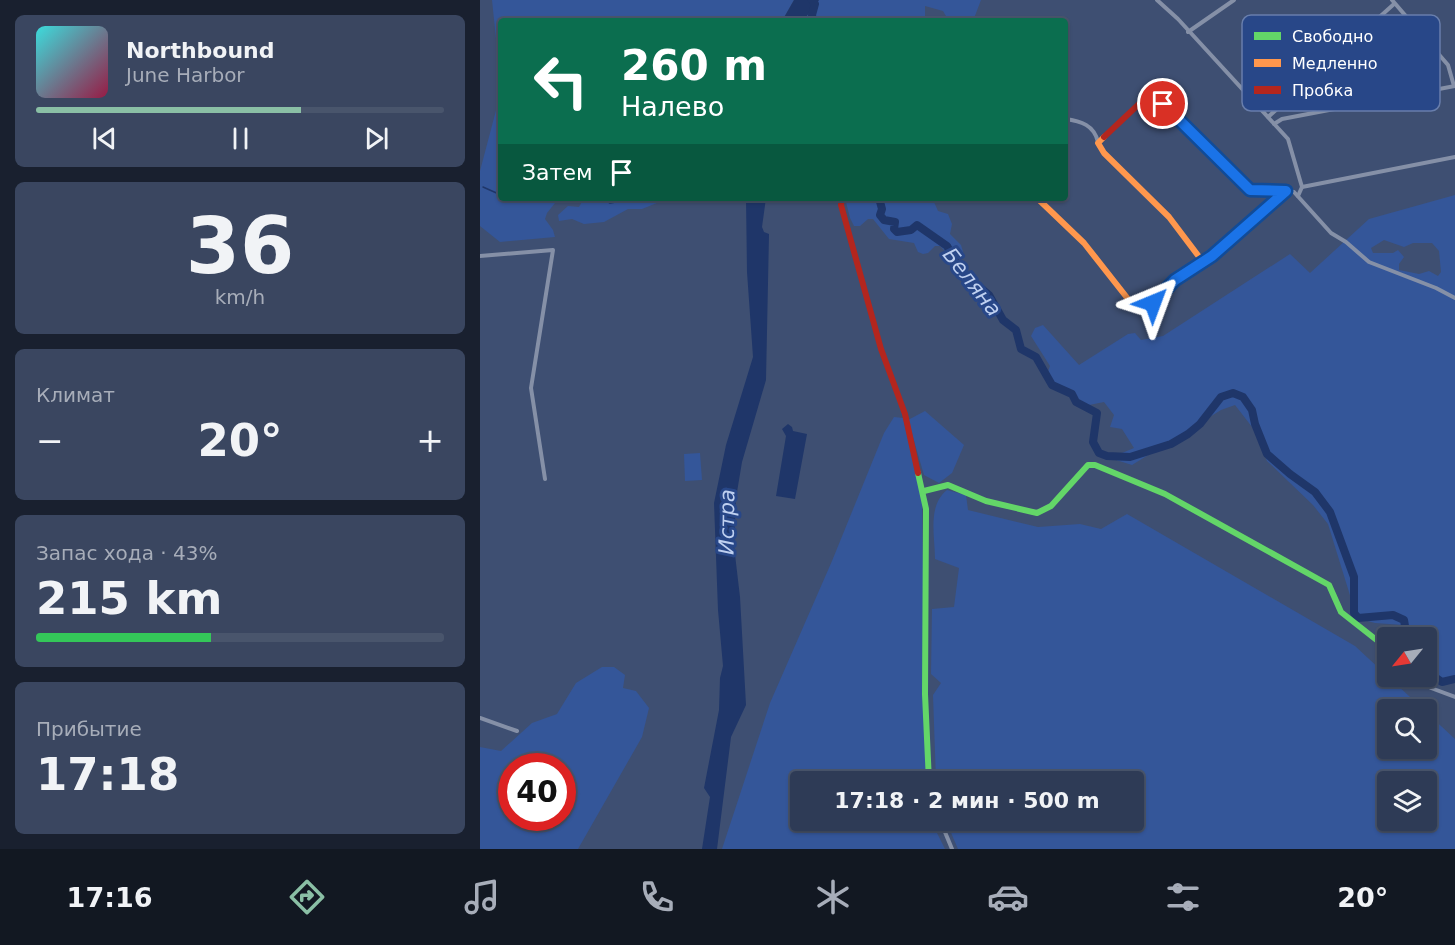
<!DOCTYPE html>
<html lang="ru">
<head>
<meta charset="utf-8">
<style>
  body { margin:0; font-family:"DejaVu Sans",sans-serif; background:#3a4660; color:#f1f3f6; height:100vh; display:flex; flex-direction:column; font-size:22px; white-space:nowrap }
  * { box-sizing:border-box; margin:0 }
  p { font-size:20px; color:#a7adb9 }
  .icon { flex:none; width:33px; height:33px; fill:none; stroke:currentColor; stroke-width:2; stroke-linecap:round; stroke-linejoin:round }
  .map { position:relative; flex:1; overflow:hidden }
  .details { display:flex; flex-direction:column; gap:15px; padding:15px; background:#19202f; width:480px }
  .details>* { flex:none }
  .guide { position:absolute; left:18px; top:18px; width:570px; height:183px; border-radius:6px; box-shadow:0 2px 4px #0004,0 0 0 2px #49556c; background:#0b6e4f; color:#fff; overflow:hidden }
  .needle { width:39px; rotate:240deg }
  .fabs { position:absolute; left:897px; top:627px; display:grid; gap:12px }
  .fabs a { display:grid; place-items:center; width:60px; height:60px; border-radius:6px; background:#2e3b56; box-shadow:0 2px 4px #0004,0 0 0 2px #49556c; font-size:30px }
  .speed { position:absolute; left:18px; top:753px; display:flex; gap:12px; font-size:30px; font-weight:700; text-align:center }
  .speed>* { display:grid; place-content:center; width:78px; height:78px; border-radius:50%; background:#2e3b56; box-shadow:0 2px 4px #0004,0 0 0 2px #49556c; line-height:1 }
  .speed .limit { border:9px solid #d22; background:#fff; color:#111 }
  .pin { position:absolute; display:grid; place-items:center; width:51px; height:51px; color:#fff; margin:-26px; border:3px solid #fff; border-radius:50%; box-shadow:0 2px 6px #0007 }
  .me { position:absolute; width:66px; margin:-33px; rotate:44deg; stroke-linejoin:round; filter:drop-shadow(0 0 4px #0008) }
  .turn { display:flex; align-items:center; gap:21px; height:126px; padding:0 24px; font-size:27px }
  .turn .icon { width:78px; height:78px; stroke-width:2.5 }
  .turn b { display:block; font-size:42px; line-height:51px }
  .then { display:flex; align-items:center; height:57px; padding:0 24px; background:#0003; gap:12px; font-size:22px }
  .big { font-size:45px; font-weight:700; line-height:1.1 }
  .details .widget { flex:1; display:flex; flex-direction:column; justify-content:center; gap:9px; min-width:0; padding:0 21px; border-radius:9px; background:#3a4660 }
  .details .dial { align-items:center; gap:0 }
  .dial b { font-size:78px; line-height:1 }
  .song { display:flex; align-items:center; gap:18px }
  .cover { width:72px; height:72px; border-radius:9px; background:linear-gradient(135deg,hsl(180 70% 55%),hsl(340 70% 35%)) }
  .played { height:6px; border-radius:3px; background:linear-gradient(90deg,#8abfa5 65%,#49556c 65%) }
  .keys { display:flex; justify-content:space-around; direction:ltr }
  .heat { display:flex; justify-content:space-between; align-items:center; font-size:33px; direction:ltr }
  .charge { height:9px; border-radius:4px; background:linear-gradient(90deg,#34c759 43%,#49556c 0) }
  .trip { position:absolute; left:310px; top:771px; width:354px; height:60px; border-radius:6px; background:#2e3b56; box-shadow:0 2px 4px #0004,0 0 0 2px #49556c; font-weight:700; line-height:60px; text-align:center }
  .dock { display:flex; height:96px; justify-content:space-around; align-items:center; background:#121822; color:#a7adb9 }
  .dock .icon { width:42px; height:42px }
  .dock .on { color:#8abfa5 }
  .dock b { font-size:27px; color:#f1f3f6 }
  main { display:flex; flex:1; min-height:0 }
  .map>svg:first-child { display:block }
  .green { fill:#345699; fill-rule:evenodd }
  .water { fill:#1f3669 }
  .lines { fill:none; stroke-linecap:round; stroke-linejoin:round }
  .stream { stroke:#1f3669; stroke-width:1.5 }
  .river { stroke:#1f3669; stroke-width:8 }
  .street { stroke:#8590a7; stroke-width:4 }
  .fast { stroke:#63d668; stroke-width:6 }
  .slow { stroke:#ff974d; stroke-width:6 }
  .jam { stroke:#b3261e; stroke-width:6 }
  .route-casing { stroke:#114b97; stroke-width:15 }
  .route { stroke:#1a73e8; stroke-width:10 }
  .labels { text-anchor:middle; stroke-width:6; stroke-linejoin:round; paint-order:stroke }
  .water-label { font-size:21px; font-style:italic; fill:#bfd0f0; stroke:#284788 }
  .key { fill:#284788; stroke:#687eac; stroke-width:1.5 }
  .key-label { font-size:16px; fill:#fff }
</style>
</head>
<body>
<main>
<section class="details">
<div class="widget">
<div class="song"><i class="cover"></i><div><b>Northbound</b><p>June Harbor</p></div></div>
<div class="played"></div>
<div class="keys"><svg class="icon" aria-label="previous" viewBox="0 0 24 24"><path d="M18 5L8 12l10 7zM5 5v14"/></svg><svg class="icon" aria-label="pause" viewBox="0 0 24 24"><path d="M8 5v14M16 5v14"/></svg><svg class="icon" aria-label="next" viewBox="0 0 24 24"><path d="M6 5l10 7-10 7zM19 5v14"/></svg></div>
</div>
<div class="widget dial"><b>36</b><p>km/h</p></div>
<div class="widget"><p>Климат</p>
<div class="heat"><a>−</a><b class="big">20°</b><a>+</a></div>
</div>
<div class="widget"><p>Запас хода · 43%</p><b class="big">215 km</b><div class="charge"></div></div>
<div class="widget"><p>Прибытие</p><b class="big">17:18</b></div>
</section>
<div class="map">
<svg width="975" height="849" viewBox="0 0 975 849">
  <rect width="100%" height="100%" fill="#3e4f72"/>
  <!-- green -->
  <g class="green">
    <path d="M 12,0 L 314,0 L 302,21 L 21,21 L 21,198 L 72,198 L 75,203 L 67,213 L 65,219 L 73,230 L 75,237 L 20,242 L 0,226 L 0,171 L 19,99 L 20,78 Z"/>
    <path d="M 339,0 L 501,0 L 493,21 L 469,21 L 463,11 L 445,6 L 445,19 L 448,21 L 323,21 Z"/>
    <path d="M 975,195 L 975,680 L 956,683 L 947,675 L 946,638 L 928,637 L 923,625 L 895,623 L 877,618 L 848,524 L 833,505 L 787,461 L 776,432 L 755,405 L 741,410 L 652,465 L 630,458 L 654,448 L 642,429 L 630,427 L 634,415 L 624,402 L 604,406 L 565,380 L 570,366 L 551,336 L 555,328 L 563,325 L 599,365 L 648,334 L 655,333 L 661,340 L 683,336 L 810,254 L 830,273 L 889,219 ZM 904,240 L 924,247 L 933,243 L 952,243 L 959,251 L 961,272 L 958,276 L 949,271 L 939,274 L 919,270 L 919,264 L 924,257 L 918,250 L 913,253 L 893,253 L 891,248 Z"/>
    <path d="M 104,198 L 189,198 L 162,209 L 148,209 L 124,222 L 104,224 L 92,219 L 79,221 L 78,215 L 88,206 L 99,207 Z"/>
    <path d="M 365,198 L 456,198 L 454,202 L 458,211 L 468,214 L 472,224 L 470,234 L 481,245 L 484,255 L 475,261 L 460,246 L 455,246 L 448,253 L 443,254 L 438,252 L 434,243 L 409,239 L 393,219 L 388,219 L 380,226 L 374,226 L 370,218 Z"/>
    <path d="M 445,411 L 484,445 L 472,473 L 459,483 L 444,475 L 428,420 Z"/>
    <path d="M 414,417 L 423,418 L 442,498 L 446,781 L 321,782 L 321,820 L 451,821 L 465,849 L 242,849 L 290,703 L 352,561 L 404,433 Z"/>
    <path d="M 220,453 L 222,480 L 205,481 L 204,454 Z"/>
    <path d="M 467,490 L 486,495 L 488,510 L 558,527 L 600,524 L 621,529 L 647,514 L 875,646 L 943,709 L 908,710 L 908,748 L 946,748 L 947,713 L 975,739 L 975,849 L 478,849 L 466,821 L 654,820 L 654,782 L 456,781 L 453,695 L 461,683 L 451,674 L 452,609 L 474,607 L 479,568 L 455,559 C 455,536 447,506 467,490 ZM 908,782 L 946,782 L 946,820 L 908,820 Z"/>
    <path d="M 122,667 L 134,667 L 145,675 L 143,688 L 156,691 L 169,708 L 162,737 L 98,849 L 0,849 L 0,747 L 21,751 L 52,723 L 77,714 L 96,683 ZM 32,766 L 82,766 L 82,818 L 32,818 Z"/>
  </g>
  <!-- water -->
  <g class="water">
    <path d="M 314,0 L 339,0 L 323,21 L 302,21 Z"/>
    <path d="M 266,198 L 286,198 L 282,227 L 284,232 L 289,234 L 286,380 L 262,462 L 256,498 L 254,546 L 260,597 L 266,705 L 251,737 L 237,849 L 222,849 L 230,797 L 224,788 L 239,710 L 240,678 L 243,666 L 238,610 L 234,503 L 246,445 L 273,357 L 267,272 Z"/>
    <path d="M 308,424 L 312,427 L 313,431 L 327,434 L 315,499 L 296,496 L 306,436 L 302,429 Z"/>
  </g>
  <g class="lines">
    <!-- stream -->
    <g class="stream">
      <path d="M 3,187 L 21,195"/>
      <path d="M 122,198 L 130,203 L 160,198"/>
    </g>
    <!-- river -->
    <g class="river">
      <path d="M 332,0 L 335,4 L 332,15 L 333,21"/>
      <path d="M 399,198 L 402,209 L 400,215 L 404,220 L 415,222 L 414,229 L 417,232 L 431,230 L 437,225 L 467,246 L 484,278 L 496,284 L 509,295 L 523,320 L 536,330 L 541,349 L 556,357 L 572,385 L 592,394 L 596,402 L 617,413 L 613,442 L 619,453 L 627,456 L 650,457 L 691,444 L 708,434 L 720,424 L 741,397 L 753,393 L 763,397 L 772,410 L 775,424 L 787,454 L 810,474 L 835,492 L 850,512 L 874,577 L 874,613 L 878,618 L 913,615 L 924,620 L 927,638"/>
      <path d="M 946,671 L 962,682 L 975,679"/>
    </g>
    <!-- street -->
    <g class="street">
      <path d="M 677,0 L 698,19 L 808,139 L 822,187 L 818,196"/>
      <path d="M 912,0 L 968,65 L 974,86"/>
      <path d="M 708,32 L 754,0"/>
      <path d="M 788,117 L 914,4"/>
      <path d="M 585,119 C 601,121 614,125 618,142"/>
      <path d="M 794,124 L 802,119 L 975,86"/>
      <path d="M 822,187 L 975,157"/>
      <path d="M 0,256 L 73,250 L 51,388 L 65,479"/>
      <path d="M 723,262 L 806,191 L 814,192 L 851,233 L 866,242 L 889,262 L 956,288 L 975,298"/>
      <path d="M 936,676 L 951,688 L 975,697"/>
      <path d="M 0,718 L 37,731"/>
      <path d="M 460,820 L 472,849"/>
    </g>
    <!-- fast -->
    <g class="fast">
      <path d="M 438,473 L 446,509 L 445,694 L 449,782"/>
      <path d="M 444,491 L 468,485 L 506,501 L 557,513 L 571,506 L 608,465 L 615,465 L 685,494 L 849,585 L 861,612 L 908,649"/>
    </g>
    <!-- slow -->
    <path class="slow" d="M 557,198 L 604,243 L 652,304 L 664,307 L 673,303 L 701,275 L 723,262 L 689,217 L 624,153 L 618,143 L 624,137"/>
    <!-- jam -->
    <g class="jam">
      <path d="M 624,137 L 659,104 L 670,99 L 683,103 L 770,190 L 806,191"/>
      <path d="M 362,198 L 361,205 L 401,349 L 425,414 L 438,473"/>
    </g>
  </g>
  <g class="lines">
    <!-- route casing -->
    <g class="route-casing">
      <path id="route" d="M 673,303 L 695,280 L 732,256 L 806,191 L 770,190 L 683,104"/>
    </g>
    <!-- route -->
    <use href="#route" class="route"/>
  </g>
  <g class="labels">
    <!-- water labels -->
    <g class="water-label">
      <text transform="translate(492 282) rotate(52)" y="7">Беляна</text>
      <text transform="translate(247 522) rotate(-89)" y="7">Истра</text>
    </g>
  </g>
  <!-- legend -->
  <rect x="762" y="15" width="198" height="96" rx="9" class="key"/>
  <rect x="774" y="32" width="27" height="8" fill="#63d668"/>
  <rect x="774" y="59" width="27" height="8" fill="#ff974d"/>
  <rect x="774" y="86" width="27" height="8" fill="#b3261e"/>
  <g class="key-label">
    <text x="812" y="42">Свободно</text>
    <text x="812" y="69">Медленно</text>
    <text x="812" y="96">Пробка</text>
  </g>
</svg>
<div class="fabs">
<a><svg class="needle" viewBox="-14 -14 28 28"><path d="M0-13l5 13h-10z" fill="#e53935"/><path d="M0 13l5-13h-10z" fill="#a7adb9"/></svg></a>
<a><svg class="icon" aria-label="search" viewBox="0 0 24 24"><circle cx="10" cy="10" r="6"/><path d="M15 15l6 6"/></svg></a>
<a><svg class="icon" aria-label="layers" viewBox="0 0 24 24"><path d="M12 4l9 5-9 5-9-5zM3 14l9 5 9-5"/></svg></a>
</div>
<div class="speed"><div class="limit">40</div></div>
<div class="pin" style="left:683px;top:104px;background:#d93025"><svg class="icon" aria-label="arrive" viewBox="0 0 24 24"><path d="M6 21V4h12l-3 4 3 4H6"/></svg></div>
<svg class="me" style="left:673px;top:303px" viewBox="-20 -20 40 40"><path d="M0-17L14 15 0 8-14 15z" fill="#1a73e8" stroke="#fff" stroke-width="4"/></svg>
<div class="trip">17:18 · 2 мин · 500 m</div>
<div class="guide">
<div class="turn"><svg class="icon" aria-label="left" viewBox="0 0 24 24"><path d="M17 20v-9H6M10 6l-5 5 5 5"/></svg><div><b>260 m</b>Налево</div></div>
<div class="then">Затем<svg class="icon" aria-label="arrive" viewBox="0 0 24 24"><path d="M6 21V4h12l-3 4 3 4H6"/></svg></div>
</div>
</div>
</main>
<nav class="dock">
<b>17:16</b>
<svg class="icon on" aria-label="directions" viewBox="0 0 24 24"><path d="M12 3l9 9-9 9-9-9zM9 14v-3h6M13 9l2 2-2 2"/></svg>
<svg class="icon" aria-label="music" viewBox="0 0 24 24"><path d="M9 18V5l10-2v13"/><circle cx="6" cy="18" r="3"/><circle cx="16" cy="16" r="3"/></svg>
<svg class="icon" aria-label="phone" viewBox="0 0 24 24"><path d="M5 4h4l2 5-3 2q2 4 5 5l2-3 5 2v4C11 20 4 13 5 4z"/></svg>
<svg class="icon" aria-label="climate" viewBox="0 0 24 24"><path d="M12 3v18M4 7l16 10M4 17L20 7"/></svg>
<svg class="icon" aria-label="car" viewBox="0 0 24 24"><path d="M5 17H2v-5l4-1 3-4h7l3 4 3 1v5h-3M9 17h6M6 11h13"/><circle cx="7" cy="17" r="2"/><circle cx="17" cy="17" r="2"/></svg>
<svg class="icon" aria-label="filters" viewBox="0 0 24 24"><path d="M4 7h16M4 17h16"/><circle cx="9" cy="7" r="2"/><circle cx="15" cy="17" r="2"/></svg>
<b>20°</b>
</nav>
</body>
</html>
